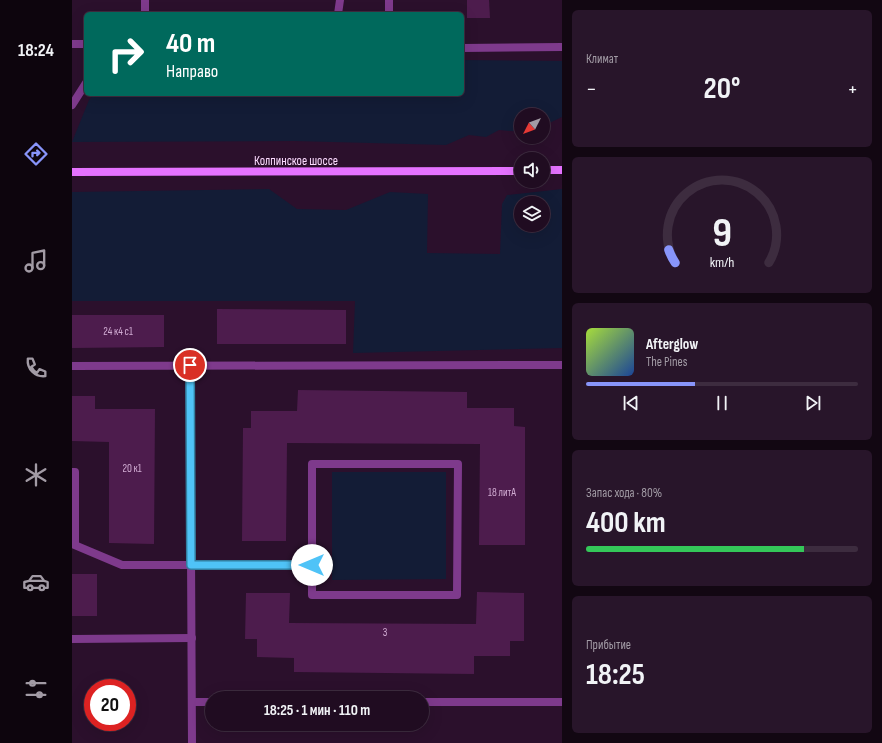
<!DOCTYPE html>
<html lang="ru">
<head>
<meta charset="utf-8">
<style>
  body { margin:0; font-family:"Sofia Sans Condensed",sans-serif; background:#28152a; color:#f1f3f6; height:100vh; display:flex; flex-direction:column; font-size:15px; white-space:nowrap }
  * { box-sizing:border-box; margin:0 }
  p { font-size:13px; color:#a29ba5 }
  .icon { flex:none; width:22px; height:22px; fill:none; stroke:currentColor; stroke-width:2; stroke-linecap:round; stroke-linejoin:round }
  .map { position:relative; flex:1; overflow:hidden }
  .sheet { display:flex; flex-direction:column; gap:10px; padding:10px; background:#120712; width:320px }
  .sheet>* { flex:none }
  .hud { position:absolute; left:12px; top:12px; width:380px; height:84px; border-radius:6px; box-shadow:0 4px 16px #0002,0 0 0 1px #3d2c3f; background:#00695c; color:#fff; overflow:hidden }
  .needle { width:26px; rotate:228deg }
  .tools { position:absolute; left:442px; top:108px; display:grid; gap:8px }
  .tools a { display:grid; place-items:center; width:36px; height:36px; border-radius:50%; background:#200c21; box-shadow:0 4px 16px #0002,0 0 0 1px #3d2c3f; font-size:20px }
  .speed { position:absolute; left:12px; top:679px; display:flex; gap:8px; font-size:20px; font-weight:700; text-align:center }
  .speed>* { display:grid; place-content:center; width:52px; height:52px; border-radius:50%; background:#200c21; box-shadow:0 4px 16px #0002,0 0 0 1px #3d2c3f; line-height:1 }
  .speed .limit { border:6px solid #d22; background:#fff; color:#111 }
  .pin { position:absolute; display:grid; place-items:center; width:34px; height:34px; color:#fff; margin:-17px; border:2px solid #fff; border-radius:50%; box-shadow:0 1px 4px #0007 }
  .me { position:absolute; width:44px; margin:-22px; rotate:270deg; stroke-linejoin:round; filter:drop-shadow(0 0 3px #0008) }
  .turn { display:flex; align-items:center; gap:14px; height:84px; padding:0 16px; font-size:18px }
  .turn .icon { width:52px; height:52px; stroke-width:2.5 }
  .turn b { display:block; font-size:28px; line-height:34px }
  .big { font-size:30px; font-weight:700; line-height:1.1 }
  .sheet .widget { flex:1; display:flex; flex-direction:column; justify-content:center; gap:6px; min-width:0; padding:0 14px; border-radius:6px; background:#28152a }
  .sheet .dial { align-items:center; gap:0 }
  .dial svg { height:104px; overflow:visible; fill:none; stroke:#3d2c3f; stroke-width:7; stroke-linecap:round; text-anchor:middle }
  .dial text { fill:#f1f3f6; stroke:none }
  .song { display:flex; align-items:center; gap:12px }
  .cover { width:48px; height:48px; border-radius:6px; background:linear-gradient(135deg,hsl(80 70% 55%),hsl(220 70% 35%)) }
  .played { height:4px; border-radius:2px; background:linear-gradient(90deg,#8895fa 40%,#3d2c3f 40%) }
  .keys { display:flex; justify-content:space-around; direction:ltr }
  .heat { display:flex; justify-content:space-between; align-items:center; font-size:22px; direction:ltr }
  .charge { height:6px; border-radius:3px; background:linear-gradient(90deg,#34c759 80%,#3d2c3f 0) }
  .trip { position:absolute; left:133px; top:691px; width:224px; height:40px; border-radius:20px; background:#200c21; box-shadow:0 4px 16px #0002,0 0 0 1px #3d2c3f; font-weight:700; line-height:40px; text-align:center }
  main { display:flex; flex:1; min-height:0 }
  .menu { display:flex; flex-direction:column; width:72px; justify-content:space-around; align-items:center; background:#0d050d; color:#a29ba5 }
  .menu .icon { width:28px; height:28px }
  .menu .current { color:#8895fa }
  .menu b { font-size:18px; color:#f1f3f6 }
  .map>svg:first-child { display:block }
  .green { fill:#131c36; fill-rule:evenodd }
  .building { fill:#4d1c4d }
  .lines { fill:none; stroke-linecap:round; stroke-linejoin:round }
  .lane { stroke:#7e3a8c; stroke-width:8 }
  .street { stroke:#7e3a8c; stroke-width:8 }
  .secondary { stroke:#e572ff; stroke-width:8 }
  .route-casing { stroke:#337fa1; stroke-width:10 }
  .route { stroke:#4fc3f7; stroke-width:7 }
  .labels { text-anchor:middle; stroke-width:4; stroke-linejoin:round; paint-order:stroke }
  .number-label { font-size:11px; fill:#d0abd2 }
  .street-label { font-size:13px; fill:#fcdbff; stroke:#2b102c }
</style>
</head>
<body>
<main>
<nav class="menu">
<b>18:24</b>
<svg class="icon current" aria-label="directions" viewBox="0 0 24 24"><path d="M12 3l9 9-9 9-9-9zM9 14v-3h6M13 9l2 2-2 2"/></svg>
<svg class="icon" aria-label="music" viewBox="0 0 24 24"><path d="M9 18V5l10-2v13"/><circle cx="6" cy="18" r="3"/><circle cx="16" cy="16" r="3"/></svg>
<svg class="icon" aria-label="phone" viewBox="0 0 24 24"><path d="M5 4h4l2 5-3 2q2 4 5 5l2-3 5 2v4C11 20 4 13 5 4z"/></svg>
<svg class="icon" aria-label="climate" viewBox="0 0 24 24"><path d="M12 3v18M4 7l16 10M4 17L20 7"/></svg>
<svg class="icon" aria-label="car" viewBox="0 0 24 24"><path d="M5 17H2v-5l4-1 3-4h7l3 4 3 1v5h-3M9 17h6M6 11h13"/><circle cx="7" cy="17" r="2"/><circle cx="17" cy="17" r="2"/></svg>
<svg class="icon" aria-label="filters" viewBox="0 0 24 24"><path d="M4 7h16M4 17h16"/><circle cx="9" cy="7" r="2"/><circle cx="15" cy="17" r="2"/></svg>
</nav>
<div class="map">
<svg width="490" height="743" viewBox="0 0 490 743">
  <rect width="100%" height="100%" fill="#2b102c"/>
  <!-- green -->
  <g class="green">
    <path d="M 390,60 L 490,61 L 490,117 L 471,126 L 471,115 L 449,115 L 449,132 L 427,130 L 414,137 L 397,135 L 374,145 L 222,141 L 0,142 L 17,100 L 22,94 L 390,94 Z"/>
    <path d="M 197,189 L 225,209 L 274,210 L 318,192 L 356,194 L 355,253 L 428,254 L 430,204 L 435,195 L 490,189 L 490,348 L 281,353 L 283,301 L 0,301 L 0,192 ZM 449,203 L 471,203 L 471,225 L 449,225 Z"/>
    <path d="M 260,472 L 374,472 L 374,579 L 260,580 Z"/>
  </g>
  <!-- building -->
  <g class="building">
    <path d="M 395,0 L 417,0 L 418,18 L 395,18 Z"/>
    <path d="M 145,309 L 274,310 L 274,344 L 145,344 Z"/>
    <path d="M 0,315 L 92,315 L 92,347 L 0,348 Z"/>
    <path d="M 226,390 L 395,392 L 395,408 L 442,408 L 442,426 L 453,427 L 453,545 L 407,545 L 408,444 L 215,443 L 214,541 L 170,541 L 171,428 L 179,428 L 179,411 L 225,411 Z"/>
    <path d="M 0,396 L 23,396 L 23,409 L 83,409 L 82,544 L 37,543 L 37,442 L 0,441 Z"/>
    <rect x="0" y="574" width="25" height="42"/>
    <path d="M 405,592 L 452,593 L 452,641 L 438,641 L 438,656 L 402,656 L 402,674 L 222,672 L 222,658 L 185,657 L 185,639 L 173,639 L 174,593 L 218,593 L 217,623 L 404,624 Z"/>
  </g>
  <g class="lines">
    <!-- lane -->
    <g class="lane">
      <path d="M 73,0 L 73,14"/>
      <path d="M 317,0 L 317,14"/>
      <path d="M 266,14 L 268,0"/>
      <path d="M 0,44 L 14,44"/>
      <path d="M 390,48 L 490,47"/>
      <path d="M 0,105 L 14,83"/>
      <path d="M 0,472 L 3,472 L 3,544"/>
      <path d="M 0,544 L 50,565 L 240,565 L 240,464 L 386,464 L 385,595 L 240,595 L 240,565"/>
      <path d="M 0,639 L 120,638"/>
      <path d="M 120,702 L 140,702"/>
      <path d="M 350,702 L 490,702"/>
    </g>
    <!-- street -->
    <g class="street">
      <path d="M 118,365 L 120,743"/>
      <path d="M 0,366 L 490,365"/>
    </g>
    <!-- secondary -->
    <g class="secondary">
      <path d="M 471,170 L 490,170"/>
      <path d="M 0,172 L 449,171"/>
    </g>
  </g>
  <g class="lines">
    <!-- route casing -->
    <g class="route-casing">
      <path id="route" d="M 118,365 L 119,565 L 240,565"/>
    </g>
    <!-- route -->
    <use href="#route" class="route"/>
  </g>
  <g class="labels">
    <!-- number labels -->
    <g class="number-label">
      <text x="46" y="335">24 к4 с1</text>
      <text x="60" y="472">20 к1</text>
      <text x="430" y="496">18 литА</text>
      <text x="313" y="636">3</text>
    </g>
    <!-- street labels -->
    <g class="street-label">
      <text x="224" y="165">Колпинское шоссе</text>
    </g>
  </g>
</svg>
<div class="tools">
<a><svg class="needle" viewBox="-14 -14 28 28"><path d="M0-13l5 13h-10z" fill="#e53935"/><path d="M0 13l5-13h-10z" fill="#a29ba5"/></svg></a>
<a><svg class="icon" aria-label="sound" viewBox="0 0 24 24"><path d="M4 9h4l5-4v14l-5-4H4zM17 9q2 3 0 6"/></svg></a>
<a><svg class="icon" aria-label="layers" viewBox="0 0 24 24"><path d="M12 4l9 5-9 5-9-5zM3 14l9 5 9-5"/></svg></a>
</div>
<div class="speed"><div class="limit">20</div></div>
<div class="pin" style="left:118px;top:365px;background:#d93025"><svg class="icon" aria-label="arrive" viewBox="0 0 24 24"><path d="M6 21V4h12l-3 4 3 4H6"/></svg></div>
<svg class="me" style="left:240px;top:565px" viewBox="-20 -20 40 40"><circle r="19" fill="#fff"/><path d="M0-13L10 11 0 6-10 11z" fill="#4fc3f7"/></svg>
<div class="trip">18:25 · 1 мин · 110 m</div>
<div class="hud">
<div class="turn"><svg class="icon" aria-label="right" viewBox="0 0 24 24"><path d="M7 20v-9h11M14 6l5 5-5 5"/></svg><div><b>40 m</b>Направо</div></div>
</div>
</div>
<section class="sheet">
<div class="widget"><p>Климат</p>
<div class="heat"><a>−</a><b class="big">20°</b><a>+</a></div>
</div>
<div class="widget dial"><svg viewBox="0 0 100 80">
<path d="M14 69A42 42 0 1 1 86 69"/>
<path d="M14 69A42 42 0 0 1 9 59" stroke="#8895fa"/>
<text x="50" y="56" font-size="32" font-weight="700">9</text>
<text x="50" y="72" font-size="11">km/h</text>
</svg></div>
<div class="widget">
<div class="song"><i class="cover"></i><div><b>Afterglow</b><p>The Pines</p></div></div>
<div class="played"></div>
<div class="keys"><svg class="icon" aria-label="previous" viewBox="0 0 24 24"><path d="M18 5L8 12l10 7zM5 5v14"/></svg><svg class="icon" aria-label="pause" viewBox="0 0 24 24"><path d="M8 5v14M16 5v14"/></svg><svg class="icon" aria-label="next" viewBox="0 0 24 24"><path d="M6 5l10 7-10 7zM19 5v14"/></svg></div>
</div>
<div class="widget"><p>Запас хода · 80%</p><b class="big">400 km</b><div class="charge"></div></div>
<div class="widget"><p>Прибытие</p><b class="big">18:25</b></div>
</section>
</main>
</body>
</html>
